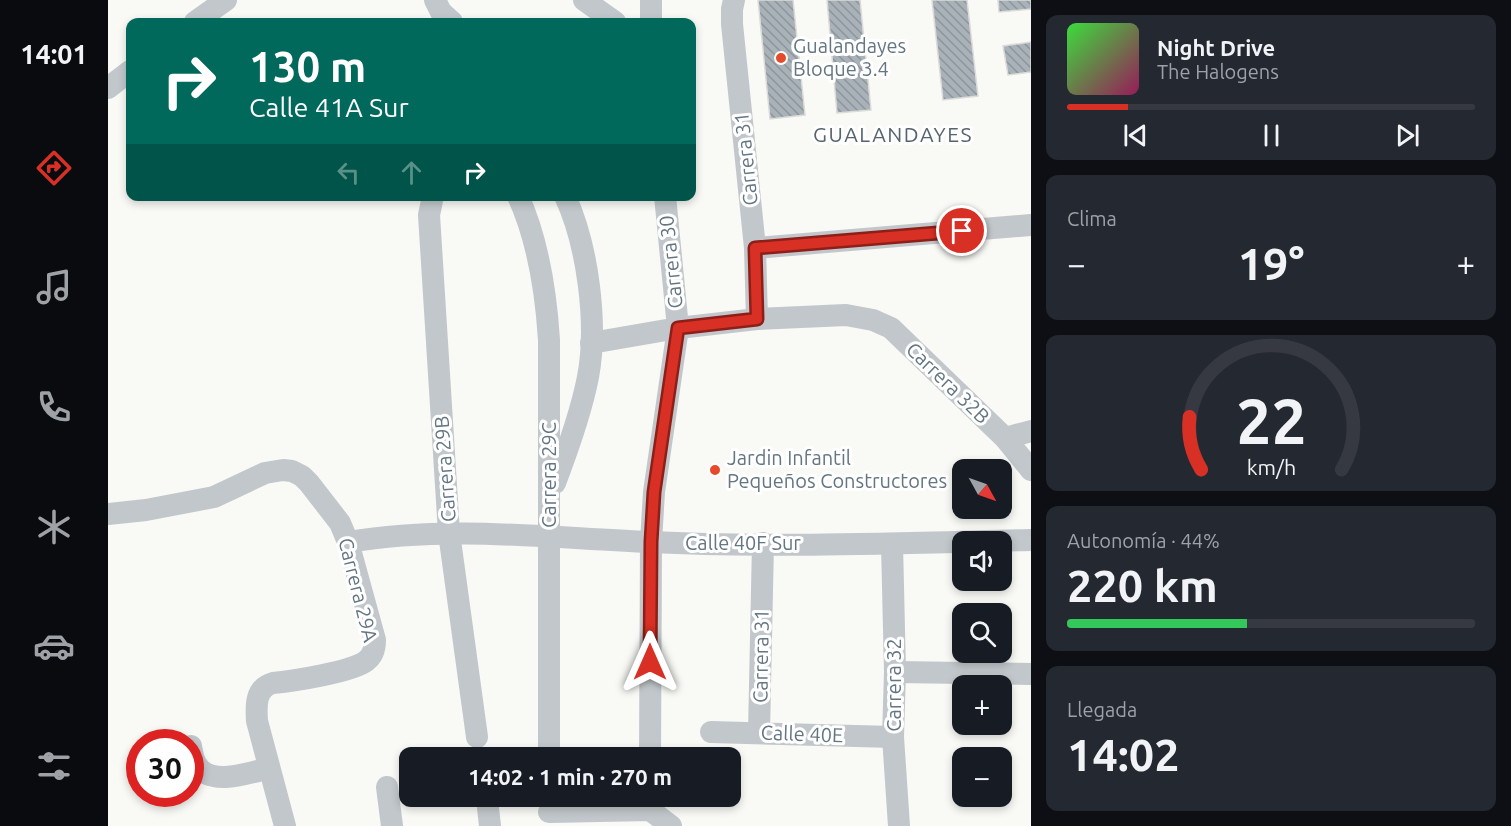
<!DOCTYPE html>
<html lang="es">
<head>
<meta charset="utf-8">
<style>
  body { margin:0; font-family:Ubuntu,sans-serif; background:#242831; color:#f1f3f6; height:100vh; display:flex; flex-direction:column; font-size:22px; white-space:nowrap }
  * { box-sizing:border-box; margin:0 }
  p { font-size:20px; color:#9ea1a6 }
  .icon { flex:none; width:33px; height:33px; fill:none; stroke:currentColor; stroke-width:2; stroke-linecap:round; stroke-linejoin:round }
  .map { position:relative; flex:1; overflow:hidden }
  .sheet { display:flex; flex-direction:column; gap:15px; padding:15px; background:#0d0f14; width:480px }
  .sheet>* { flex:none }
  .banner { position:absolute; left:18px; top:18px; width:570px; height:183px; border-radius:12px; box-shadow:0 3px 9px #0003; background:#00695c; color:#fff; overflow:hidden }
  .needle { width:39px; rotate:130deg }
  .fabs { position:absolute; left:844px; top:459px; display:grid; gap:12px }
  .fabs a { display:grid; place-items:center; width:60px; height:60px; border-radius:12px; background:#171b24; box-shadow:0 3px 9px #0003; font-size:30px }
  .speed { position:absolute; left:18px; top:729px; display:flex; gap:12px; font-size:30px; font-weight:700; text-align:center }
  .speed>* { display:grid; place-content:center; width:78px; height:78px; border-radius:50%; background:#171b24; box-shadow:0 3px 9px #0003; line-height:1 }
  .speed .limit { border:9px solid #d22; background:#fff; color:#111 }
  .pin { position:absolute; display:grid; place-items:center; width:51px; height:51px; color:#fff; margin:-26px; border:3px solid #fff; border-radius:50%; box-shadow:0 2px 6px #0007 }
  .me { position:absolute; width:66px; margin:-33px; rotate:0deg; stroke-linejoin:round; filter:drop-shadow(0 0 4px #0008) }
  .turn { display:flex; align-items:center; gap:21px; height:126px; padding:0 24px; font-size:27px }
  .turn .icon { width:78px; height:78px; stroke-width:2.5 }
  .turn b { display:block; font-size:42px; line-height:51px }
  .lanes { display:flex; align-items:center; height:57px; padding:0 24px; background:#0003; justify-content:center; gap:30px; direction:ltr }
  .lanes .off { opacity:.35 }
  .big { font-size:45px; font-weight:700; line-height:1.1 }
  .sheet .tile { flex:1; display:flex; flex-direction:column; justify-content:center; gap:9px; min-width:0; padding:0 21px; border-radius:12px; background:#242831 }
  .sheet .dial { align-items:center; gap:0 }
  .dial svg { height:156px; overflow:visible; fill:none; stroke:#363941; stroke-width:7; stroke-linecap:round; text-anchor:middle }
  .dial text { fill:#f1f3f6; stroke:none }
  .song { display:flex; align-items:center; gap:18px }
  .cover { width:72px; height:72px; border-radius:9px; background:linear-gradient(135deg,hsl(120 70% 55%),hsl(330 70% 35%)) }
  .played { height:6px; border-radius:3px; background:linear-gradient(90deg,#d93025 15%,#363941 15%) }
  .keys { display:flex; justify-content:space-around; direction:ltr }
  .heat { display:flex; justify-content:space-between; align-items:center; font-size:33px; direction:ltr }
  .charge { height:9px; border-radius:4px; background:linear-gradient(90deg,#34c759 44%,#363941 0) }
  .trip { position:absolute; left:291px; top:747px; width:342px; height:60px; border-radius:12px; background:#171b24; box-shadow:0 3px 9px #0003; font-weight:700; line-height:60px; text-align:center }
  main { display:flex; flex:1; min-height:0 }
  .dock { display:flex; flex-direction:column; width:108px; justify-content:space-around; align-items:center; background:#090b0e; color:#9ea1a6 }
  .dock .icon { width:42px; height:42px }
  .dock .selected { color:#d93025 }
  .dock b { font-size:27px; color:#f1f3f6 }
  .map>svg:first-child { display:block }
  .building { fill:url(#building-back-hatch); stroke:#dbdbd9; stroke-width:1.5 }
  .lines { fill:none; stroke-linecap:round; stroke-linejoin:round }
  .minor { stroke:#c2c7cb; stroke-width:22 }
  .route-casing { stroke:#8d1f18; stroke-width:15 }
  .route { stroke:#d93025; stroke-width:10 }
  .poi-dot { fill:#e54b2b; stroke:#fff; stroke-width:2 }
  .labels { text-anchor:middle; stroke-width:6; stroke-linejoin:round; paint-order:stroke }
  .poi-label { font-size:20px; fill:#647682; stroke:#fff; text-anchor:start }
  .street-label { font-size:20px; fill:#647682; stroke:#fff }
  .neighbourhood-label { font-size:21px; letter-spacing:1.5px; fill:#56646d; stroke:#fff }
</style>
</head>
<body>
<main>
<nav class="dock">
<b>14:01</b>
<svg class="icon selected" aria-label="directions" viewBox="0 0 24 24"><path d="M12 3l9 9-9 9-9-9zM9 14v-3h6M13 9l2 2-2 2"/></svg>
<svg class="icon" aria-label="music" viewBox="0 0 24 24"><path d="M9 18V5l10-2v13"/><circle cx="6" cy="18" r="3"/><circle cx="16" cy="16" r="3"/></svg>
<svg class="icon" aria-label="phone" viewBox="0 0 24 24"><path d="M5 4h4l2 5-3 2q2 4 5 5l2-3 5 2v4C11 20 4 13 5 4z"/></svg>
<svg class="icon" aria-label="climate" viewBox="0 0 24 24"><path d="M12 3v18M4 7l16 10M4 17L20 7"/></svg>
<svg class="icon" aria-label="car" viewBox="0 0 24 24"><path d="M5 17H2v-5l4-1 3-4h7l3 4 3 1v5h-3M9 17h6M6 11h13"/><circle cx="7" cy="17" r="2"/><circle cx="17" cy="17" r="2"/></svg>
<svg class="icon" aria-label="filters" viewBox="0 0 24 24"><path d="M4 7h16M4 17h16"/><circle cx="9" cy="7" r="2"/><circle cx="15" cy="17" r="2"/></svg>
</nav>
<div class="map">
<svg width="923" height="826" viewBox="0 0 923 826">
  <defs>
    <pattern id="building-back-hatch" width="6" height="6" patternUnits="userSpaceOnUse" patternTransform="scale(1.5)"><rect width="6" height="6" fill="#a9b2b8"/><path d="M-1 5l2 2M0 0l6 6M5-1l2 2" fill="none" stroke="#8d959b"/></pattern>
  </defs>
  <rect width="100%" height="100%" fill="#f9f9f6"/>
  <!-- building -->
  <g class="building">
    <path d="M 650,0 L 685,0 L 697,115 L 662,119 Z"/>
    <path d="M 719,0 L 752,0 L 763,110 L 729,113 Z"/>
    <path d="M 824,0 L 859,0 L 870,96 L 835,100 Z"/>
    <path d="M 890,0 L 923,0 L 923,9 L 891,12 Z"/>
    <path d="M 923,42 L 923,72 L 900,75 L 895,46 Z"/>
  </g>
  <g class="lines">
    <!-- minor -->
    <g class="minor">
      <path d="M 327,0 L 333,12 L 344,22"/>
      <path d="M 476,0 L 507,22"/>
      <path d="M 543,0 L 543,22"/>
      <path d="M 626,0 L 624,9 L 624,24 L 647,248 L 649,319"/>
      <path d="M 87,22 L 118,0"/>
      <path d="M 0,88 L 22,71"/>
      <path d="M 325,196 L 321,215 L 341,533 L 369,737"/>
      <path d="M 410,196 C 430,240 438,292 441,340 L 441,758"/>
      <path d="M 647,248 L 923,225"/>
      <path d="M 483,343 L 570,328 L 649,319 L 738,315 L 765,320 L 783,328 L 897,438 L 923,470"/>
      <path d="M 897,438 L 923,431"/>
      <path d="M 447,483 C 460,449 473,413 480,377 C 490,324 480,246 457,196"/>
      <path d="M 0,514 L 38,510 L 106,497 L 157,473 L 175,470 L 184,471 L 194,476 L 201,483 L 232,523 L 240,542 L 267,640 C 267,648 265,656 258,661 C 244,672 185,681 165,683 C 147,688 148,706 149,721 L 177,826"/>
      <path d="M 240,542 C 341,525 441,538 542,542 C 669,548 796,543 923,540"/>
      <path d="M 784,544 L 787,672 L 785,737 L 791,826"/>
      <path d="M 787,672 L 923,674"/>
      <path d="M 603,732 L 785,737"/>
      <path d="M 651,733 L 655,543"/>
      <path d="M 83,746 C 84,752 85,760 89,765 C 102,787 141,773 161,768"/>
      <path d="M 542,758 L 543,542 L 546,492 L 570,328 L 557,196"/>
      <path d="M 279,787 L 284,826"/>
      <path d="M 380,808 L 382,826"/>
      <path d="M 441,812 L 542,810 L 563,826"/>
    </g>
  </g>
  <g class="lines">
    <!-- route casing -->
    <g class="route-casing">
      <path id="route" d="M 542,662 L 543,542 L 546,492 L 570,328 L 649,319 L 647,248 L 854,231"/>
    </g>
    <!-- route -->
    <use href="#route" class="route"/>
  </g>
  <!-- markers -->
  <g class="poi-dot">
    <circle cx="673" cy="58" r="6"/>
    <circle cx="607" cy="470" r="6"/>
  </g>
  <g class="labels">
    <!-- poi labels -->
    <g class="poi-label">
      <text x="685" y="53">Gualandayes<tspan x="685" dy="23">Bloque 3.4</tspan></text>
      <text x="619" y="465">Jardin Infantil<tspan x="619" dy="23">Pequeños Constructores</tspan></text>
    </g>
    <!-- street labels -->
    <g class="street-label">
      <text transform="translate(638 159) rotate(-96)" y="7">Carrera 31</text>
      <text transform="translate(563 262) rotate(-96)" y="7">Carrera 30</text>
      <text transform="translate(840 383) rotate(44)" y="7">Carrera 32B</text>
      <text transform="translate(337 469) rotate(-94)" y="7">Carrera 29B</text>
      <text transform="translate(441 475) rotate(-90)" y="7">Carrera 29C</text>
      <text x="635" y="550">Calle 40F Sur</text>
      <text transform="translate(250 590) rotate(76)" y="7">Carrera 29A</text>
      <text transform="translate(653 656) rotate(-89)" y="7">Carrera 31</text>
      <text transform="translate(786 685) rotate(-90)" y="7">Carrera 32</text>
      <text transform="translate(694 734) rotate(2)" y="7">Calle 40E</text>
    </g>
    <!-- neighbourhood labels -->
    <g class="neighbourhood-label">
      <text x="785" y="142">GUALANDAYES</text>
    </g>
  </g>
</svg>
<div class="fabs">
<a><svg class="needle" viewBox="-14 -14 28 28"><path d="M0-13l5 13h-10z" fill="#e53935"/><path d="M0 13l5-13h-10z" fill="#9ea1a6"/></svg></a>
<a><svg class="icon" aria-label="sound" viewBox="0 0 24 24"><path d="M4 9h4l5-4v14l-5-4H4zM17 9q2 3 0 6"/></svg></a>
<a><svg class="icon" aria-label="search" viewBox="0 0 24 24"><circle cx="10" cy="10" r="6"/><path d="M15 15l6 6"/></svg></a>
<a>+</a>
<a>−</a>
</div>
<div class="speed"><div class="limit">30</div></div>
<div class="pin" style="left:854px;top:231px;background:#d93025"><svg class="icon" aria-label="arrive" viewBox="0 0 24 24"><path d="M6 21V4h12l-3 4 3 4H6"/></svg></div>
<svg class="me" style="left:542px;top:662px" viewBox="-20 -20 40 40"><path d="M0-17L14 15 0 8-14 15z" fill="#d93025" stroke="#fff" stroke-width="4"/></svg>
<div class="trip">14:02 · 1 min · 270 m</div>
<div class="banner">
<div class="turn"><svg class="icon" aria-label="right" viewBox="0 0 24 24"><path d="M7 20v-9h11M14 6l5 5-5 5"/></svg><div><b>130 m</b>Calle 41A Sur</div></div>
<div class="lanes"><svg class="icon off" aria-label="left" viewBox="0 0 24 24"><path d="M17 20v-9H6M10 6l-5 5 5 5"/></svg><svg class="icon off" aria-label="ahead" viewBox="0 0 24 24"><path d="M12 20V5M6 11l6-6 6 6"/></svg><svg class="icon" aria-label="right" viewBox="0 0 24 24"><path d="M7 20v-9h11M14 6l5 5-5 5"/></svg></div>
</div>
</div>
<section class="sheet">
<div class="tile">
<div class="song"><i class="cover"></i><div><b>Night Drive</b><p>The Halogens</p></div></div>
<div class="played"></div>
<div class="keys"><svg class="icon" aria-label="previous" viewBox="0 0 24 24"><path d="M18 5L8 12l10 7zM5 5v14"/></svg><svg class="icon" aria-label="pause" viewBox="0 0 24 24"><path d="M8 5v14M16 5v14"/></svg><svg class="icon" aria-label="next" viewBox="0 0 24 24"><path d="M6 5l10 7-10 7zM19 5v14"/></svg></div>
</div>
<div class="tile"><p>Clima</p>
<div class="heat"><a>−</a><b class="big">19°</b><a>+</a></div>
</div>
<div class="tile dial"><svg viewBox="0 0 100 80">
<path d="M14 69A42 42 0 1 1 86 69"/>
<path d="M14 69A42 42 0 0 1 8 42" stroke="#d93025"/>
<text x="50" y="56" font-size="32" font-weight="700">22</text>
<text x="50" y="72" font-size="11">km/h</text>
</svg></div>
<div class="tile"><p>Autonomía · 44%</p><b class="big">220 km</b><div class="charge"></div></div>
<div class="tile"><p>Llegada</p><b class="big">14:02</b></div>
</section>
</main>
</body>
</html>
